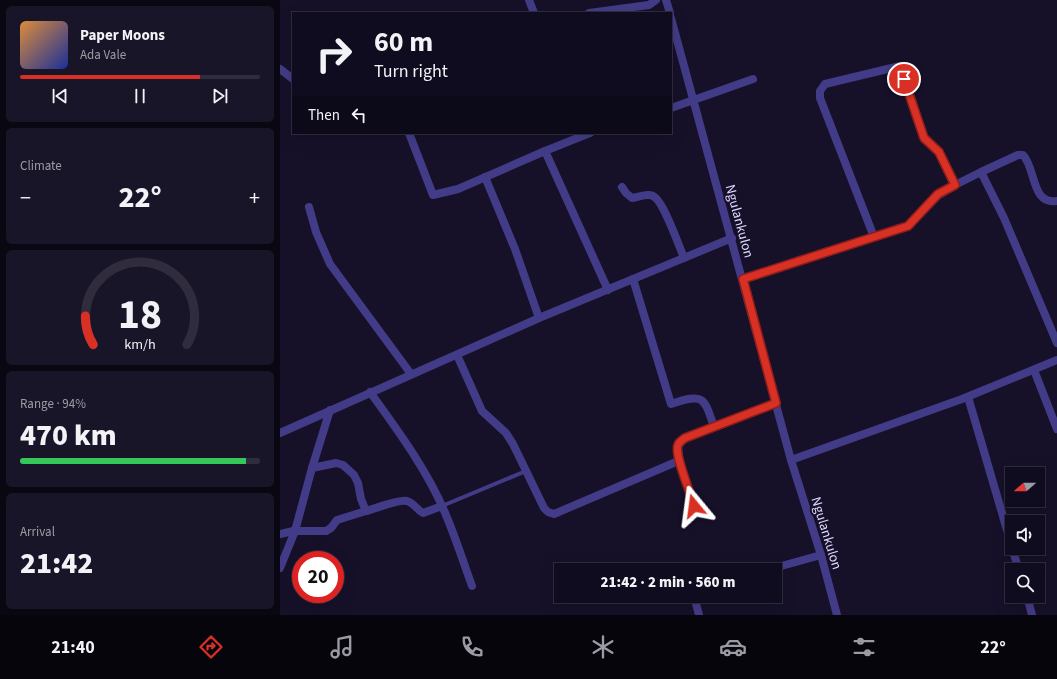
<!DOCTYPE html>
<html lang="en">
<head>
<meta charset="utf-8">
<style>
  body { margin:0; font-family:"Source Sans 3",sans-serif; background:#191528; color:#f1f3f6; height:100vh; display:flex; flex-direction:column; font-size:15px; white-space:nowrap }
  * { box-sizing:border-box; margin:0 }
  p { font-size:13px; color:#9c9ba4 }
  .icon { flex:none; width:22px; height:22px; fill:none; stroke:currentColor; stroke-width:2; stroke-linecap:round; stroke-linejoin:round }
  .map { position:relative; flex:1; overflow:hidden }
  .panel { display:flex; flex-direction:column; gap:6px; padding:6px; background:#090711; width:280px }
  .panel>* { flex:none }
  .banner { position:absolute; left:12px; top:12px; width:380px; height:122px; border-radius:0px; box-shadow:0 4px 16px #0002,0 0 0 1px #302c3d; background:#100c1f; color:#f1f3f6; overflow:hidden }
  .needle { width:26px; rotate:250deg }
  .controls { position:absolute; left:725px; top:467px; display:grid; gap:8px }
  .controls a { display:grid; place-items:center; width:40px; height:40px; border-radius:0px; background:#100c1f; box-shadow:0 4px 16px #0002,0 0 0 1px #302c3d; font-size:20px }
  .speed { position:absolute; left:12px; top:551px; display:flex; gap:8px; font-size:20px; font-weight:700; text-align:center }
  .speed>* { display:grid; place-content:center; width:52px; height:52px; border-radius:50%; background:#100c1f; box-shadow:0 4px 16px #0002,0 0 0 1px #302c3d; line-height:1 }
  .speed .limit { border:6px solid #d22; background:#fff; color:#111 }
  .pin { position:absolute; display:grid; place-items:center; width:34px; height:34px; color:#fff; margin:-17px; border:2px solid #fff; border-radius:50%; box-shadow:0 1px 4px #0007 }
  .me { position:absolute; width:44px; margin:-22px; rotate:344deg; stroke-linejoin:round; filter:drop-shadow(0 0 3px #0008) }
  .turn { display:flex; align-items:center; gap:14px; height:84px; padding:0 16px; font-size:18px }
  .turn .icon { width:52px; height:52px; stroke-width:2.5 }
  .turn b { display:block; font-size:28px; line-height:34px }
  .then { display:flex; align-items:center; height:38px; padding:0 16px; background:#0003; gap:8px; font-size:15px }
  .big { font-size:30px; font-weight:800; line-height:1.1 }
  .panel .card { flex:1; display:flex; flex-direction:column; justify-content:center; gap:6px; min-width:0; padding:0 14px; border-radius:6px; background:#191528 }
  .panel .dial { align-items:center; gap:0 }
  .dial svg { height:104px; overflow:visible; fill:none; stroke:#302c3d; stroke-width:7; stroke-linecap:round; text-anchor:middle }
  .dial text { fill:#f1f3f6; stroke:none }
  .song { display:flex; align-items:center; gap:12px }
  .cover { width:48px; height:48px; border-radius:6px; background:linear-gradient(135deg,hsl(30 70% 55%),hsl(230 70% 35%)) }
  .played { height:4px; border-radius:2px; background:linear-gradient(90deg,#d93025 75%,#302c3d 75%) }
  .keys { display:flex; justify-content:space-around; direction:ltr }
  .heat { display:flex; justify-content:space-between; align-items:center; font-size:22px; direction:ltr }
  .charge { height:6px; border-radius:3px; background:linear-gradient(90deg,#34c759 94%,#302c3d 0) }
  .trip { position:absolute; left:274px; top:563px; width:228px; height:40px; border-radius:0px; background:#100c1f; box-shadow:0 4px 16px #0002,0 0 0 1px #302c3d; font-weight:800; line-height:40px; text-align:center }
  .dock { display:flex; height:64px; justify-content:space-around; align-items:center; background:#06050c; color:#9c9ba4 }
  .dock .icon { width:28px; height:28px }
  .dock .selected { color:#d93025 }
  .dock b { font-size:18px; color:#f1f3f6 }
  main { display:flex; flex:1; min-height:0 }
  .map>svg:first-child { display:block }
  .lines { fill:none; stroke-linecap:round; stroke-linejoin:round }
  .lane { stroke:#423c88; stroke-width:4 }
  .street { stroke:#423c88; stroke-width:8 }
  .route-casing { stroke:#8d1f18; stroke-width:10 }
  .route { stroke:#d93025; stroke-width:7 }
  .labels { text-anchor:middle; stroke-width:4; stroke-linejoin:round; paint-order:stroke }
  .street-label { font-size:14px; fill:#dfd9ff; stroke:#161029 }
</style>
</head>
<body>
<main>
<section class="panel">
<div class="card">
<div class="song"><i class="cover"></i><div><b>Paper Moons</b><p>Ada Vale</p></div></div>
<div class="played"></div>
<div class="keys"><svg class="icon" aria-label="previous" viewBox="0 0 24 24"><path d="M18 5L8 12l10 7zM5 5v14"/></svg><svg class="icon" aria-label="pause" viewBox="0 0 24 24"><path d="M8 5v14M16 5v14"/></svg><svg class="icon" aria-label="next" viewBox="0 0 24 24"><path d="M6 5l10 7-10 7zM19 5v14"/></svg></div>
</div>
<div class="card"><p>Climate</p>
<div class="heat"><a>−</a><b class="big">22°</b><a>+</a></div>
</div>
<div class="card dial"><svg viewBox="0 0 100 80">
<path d="M14 69A42 42 0 1 1 86 69"/>
<path d="M14 69A42 42 0 0 1 8 47" stroke="#d93025"/>
<text x="50" y="56" font-size="32" font-weight="700">18</text>
<text x="50" y="72" font-size="11">km/h</text>
</svg></div>
<div class="card"><p>Range · 94%</p><b class="big">470 km</b><div class="charge"></div></div>
<div class="card"><p>Arrival</p><b class="big">21:42</b></div>
</section>
<div class="map">
<svg width="777" height="615" viewBox="0 0 777 615">
  <rect width="100%" height="100%" fill="#161029"/>
  <g class="lines">
    <!-- lane -->
    <g class="lane">
      <path d="M 399,459 C 405,476 418,502 412,519"/>
      <path d="M 162,506 L 246,471"/>
    </g>
    <!-- street -->
    <g class="street">
      <path d="M 249,0 L 254,13"/>
      <path d="M 386,0 L 390,13"/>
      <path d="M 309,13 L 369,5 L 376,0"/>
      <path d="M 391,18 L 511,460 L 541,555 L 557,615"/>
      <path d="M 0,69 L 13,79"/>
      <path d="M 391,108 L 473,79"/>
      <path d="M 129,133 L 153,195 L 178,189 L 265,151 L 310,133"/>
      <path d="M 265,151 L 328,290"/>
      <path d="M 701,172 L 738,155 L 743,155 C 756,168 751,205 777,201"/>
      <path d="M 205,177 L 235,249 L 259,318"/>
      <path d="M 342,187 L 346,193 L 352,198 C 359,197 367,193 373,196 C 383,200 399,246 404,258"/>
      <path d="M 29,207 L 36,232 L 50,264 L 131,374"/>
      <path d="M 594,237 L 540,98 L 540,91 L 545,84 L 620,66 L 644,137 L 659,152 L 675,185"/>
      <path d="M 353,279 L 391,404 C 424,393 424,397 434,427"/>
      <path d="M 463,279 L 628,226 L 659,195 L 675,185 L 701,172 L 724,218 L 777,343"/>
      <path d="M 177,355 L 202,411 L 226,433 L 233,444 L 264,508 L 268,512 L 274,514 L 396,462 L 399,458 L 398,446 L 405,438 L 496,403"/>
      <path d="M 754,370 L 777,429"/>
      <path d="M 90,392 C 119,432 150,474 168,520 C 177,542 184,564 192,586"/>
      <path d="M 688,397 L 732,547"/>
      <path d="M 0,433 L 259,318 L 452,238"/>
      <path d="M 511,460 L 682,399 L 777,360"/>
      <path d="M 32,468 L 56,463 L 63,465 L 74,475 L 78,483 L 81,499 L 86,511 C 95,509 118,499 127,501 C 134,503 137,510 143,513 L 162,506"/>
      <path d="M 0,534 L 13,531 L 46,531 L 51,528 L 57,520 L 86,511"/>
      <path d="M 732,548 L 739,570"/>
      <path d="M 0,568 L 15,531 L 32,468 L 50,410"/>
      <path d="M 487,570 L 541,555"/>
      <path d="M 414,596 L 419,615"/>
      <path d="M 747,596 L 752,615"/>
    </g>
  </g>
  <g class="lines">
    <!-- route casing -->
    <g class="route-casing">
      <path id="route" d="M 414,506 C 411,493 394,455 398,445 C 399,442 402,440 405,438 L 496,403 L 463,279 L 628,226 L 658,194 L 675,185 L 659,152 L 644,138 L 624,79"/>
    </g>
    <!-- route -->
    <use href="#route" class="route"/>
  </g>
  <g class="labels">
    <!-- street labels -->
    <g class="street-label">
      <text transform="translate(460 221) rotate(75)" y="5">Ngulankulon</text>
      <text transform="translate(547 533) rotate(73)" y="5">Ngulankulon</text>
    </g>
  </g>
</svg>
<div class="controls">
<a><svg class="needle" viewBox="-14 -14 28 28"><path d="M0-13l5 13h-10z" fill="#e53935"/><path d="M0 13l5-13h-10z" fill="#9c9ba4"/></svg></a>
<a><svg class="icon" aria-label="sound" viewBox="0 0 24 24"><path d="M4 9h4l5-4v14l-5-4H4zM17 9q2 3 0 6"/></svg></a>
<a><svg class="icon" aria-label="search" viewBox="0 0 24 24"><circle cx="10" cy="10" r="6"/><path d="M15 15l6 6"/></svg></a>
</div>
<div class="speed"><div class="limit">20</div></div>
<div class="pin" style="left:624px;top:79px;background:#d93025"><svg class="icon" aria-label="arrive" viewBox="0 0 24 24"><path d="M6 21V4h12l-3 4 3 4H6"/></svg></div>
<svg class="me" style="left:414px;top:506px" viewBox="-20 -20 40 40"><path d="M0-17L14 15 0 8-14 15z" fill="#d93025" stroke="#fff" stroke-width="4"/></svg>
<div class="trip">21:42 · 2 min · 560 m</div>
<div class="banner">
<div class="turn"><svg class="icon" aria-label="right" viewBox="0 0 24 24"><path d="M7 20v-9h11M14 6l5 5-5 5"/></svg><div><b>60 m</b>Turn right</div></div>
<div class="then">Then<svg class="icon" aria-label="left" viewBox="0 0 24 24"><path d="M17 20v-9H6M10 6l-5 5 5 5"/></svg></div>
</div>
</div>
</main>
<nav class="dock">
<b>21:40</b>
<svg class="icon selected" aria-label="directions" viewBox="0 0 24 24"><path d="M12 3l9 9-9 9-9-9zM9 14v-3h6M13 9l2 2-2 2"/></svg>
<svg class="icon" aria-label="music" viewBox="0 0 24 24"><path d="M9 18V5l10-2v13"/><circle cx="6" cy="18" r="3"/><circle cx="16" cy="16" r="3"/></svg>
<svg class="icon" aria-label="phone" viewBox="0 0 24 24"><path d="M5 4h4l2 5-3 2q2 4 5 5l2-3 5 2v4C11 20 4 13 5 4z"/></svg>
<svg class="icon" aria-label="climate" viewBox="0 0 24 24"><path d="M12 3v18M4 7l16 10M4 17L20 7"/></svg>
<svg class="icon" aria-label="car" viewBox="0 0 24 24"><path d="M5 17H2v-5l4-1 3-4h7l3 4 3 1v5h-3M9 17h6M6 11h13"/><circle cx="7" cy="17" r="2"/><circle cx="17" cy="17" r="2"/></svg>
<svg class="icon" aria-label="filters" viewBox="0 0 24 24"><path d="M4 7h16M4 17h16"/><circle cx="9" cy="7" r="2"/><circle cx="15" cy="17" r="2"/></svg>
<b>22°</b>
</nav>
</body>
</html>
